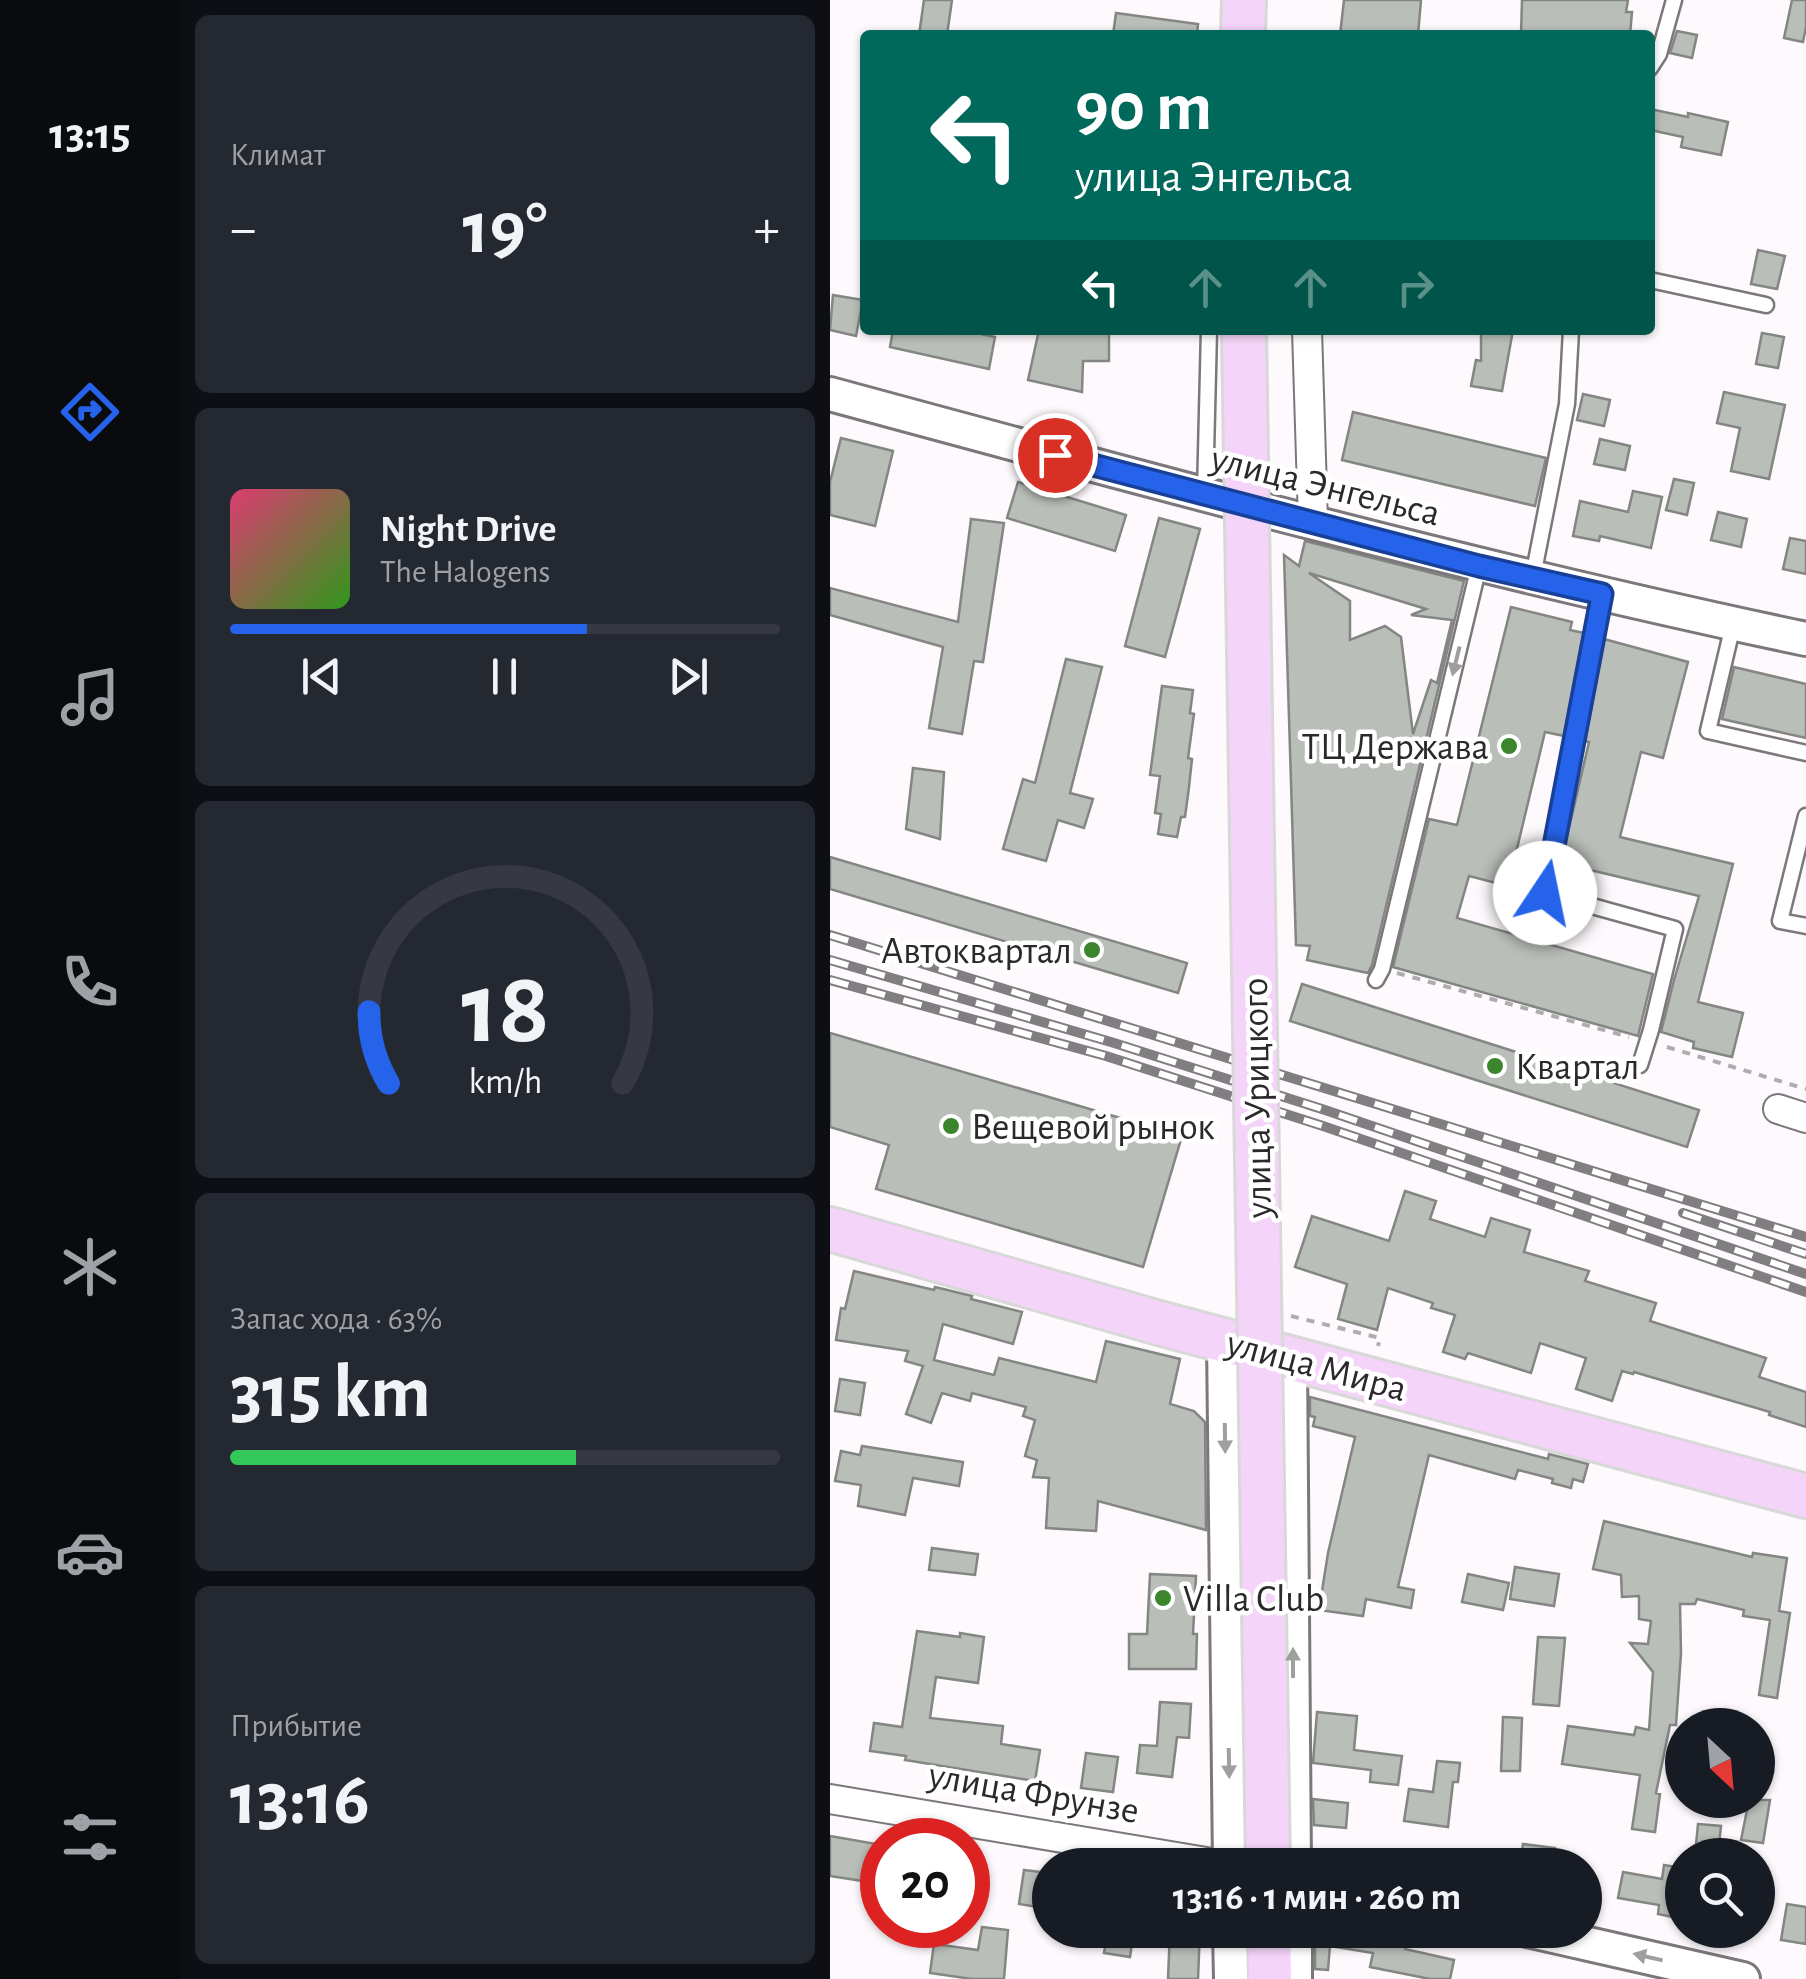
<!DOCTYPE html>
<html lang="ru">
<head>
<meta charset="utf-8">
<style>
  body { margin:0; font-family:"Alegreya Sans",sans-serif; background:#242831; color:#f1f3f6; height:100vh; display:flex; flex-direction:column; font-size:38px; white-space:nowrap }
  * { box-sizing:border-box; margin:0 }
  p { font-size:32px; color:#9ea1a6 }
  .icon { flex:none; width:55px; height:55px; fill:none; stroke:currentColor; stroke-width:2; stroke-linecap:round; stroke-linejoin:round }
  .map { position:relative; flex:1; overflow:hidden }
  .panel { display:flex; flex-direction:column; gap:15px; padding:15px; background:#0d0f14; width:650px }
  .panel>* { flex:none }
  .hud { position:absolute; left:30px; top:30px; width:795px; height:305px; border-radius:10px; box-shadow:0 2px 8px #0004; background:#00695c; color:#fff; overflow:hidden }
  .needle { width:65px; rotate:154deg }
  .controls { position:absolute; left:835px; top:1708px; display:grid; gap:20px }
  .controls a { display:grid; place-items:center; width:110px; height:110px; border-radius:50%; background:#171b24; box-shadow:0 2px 8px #0004; font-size:50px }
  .speed { position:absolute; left:30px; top:1818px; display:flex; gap:20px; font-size:50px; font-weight:700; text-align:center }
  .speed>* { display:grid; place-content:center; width:130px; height:130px; border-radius:50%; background:#171b24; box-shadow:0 2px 8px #0004; line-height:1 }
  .speed .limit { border:15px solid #d22; background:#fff; color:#111 }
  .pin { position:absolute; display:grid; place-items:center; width:85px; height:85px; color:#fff; margin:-42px; border:5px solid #fff; border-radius:50%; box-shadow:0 2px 10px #0007 }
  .me { position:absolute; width:110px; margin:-55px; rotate:11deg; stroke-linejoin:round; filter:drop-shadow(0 0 8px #0008) }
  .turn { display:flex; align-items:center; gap:35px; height:210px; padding:0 50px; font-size:45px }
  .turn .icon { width:130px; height:130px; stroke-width:2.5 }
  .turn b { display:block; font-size:70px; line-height:85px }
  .lanes { display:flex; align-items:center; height:95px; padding:0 50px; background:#0003; justify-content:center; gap:50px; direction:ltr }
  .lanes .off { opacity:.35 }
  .big { font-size:75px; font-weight:700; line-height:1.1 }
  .panel .card { flex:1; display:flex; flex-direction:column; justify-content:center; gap:15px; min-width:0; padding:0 35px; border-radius:15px; background:#242831 }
  .panel .dial { align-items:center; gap:0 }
  .dial svg { height:260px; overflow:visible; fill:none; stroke:#363941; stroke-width:7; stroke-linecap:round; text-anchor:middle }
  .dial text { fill:#f1f3f6; stroke:none }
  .song { display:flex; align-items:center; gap:30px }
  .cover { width:120px; height:120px; border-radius:15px; background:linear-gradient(135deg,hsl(340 70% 55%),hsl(110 70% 35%)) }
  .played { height:10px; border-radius:5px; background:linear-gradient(90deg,#2563eb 65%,#363941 65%) }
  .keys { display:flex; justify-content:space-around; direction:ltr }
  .heat { display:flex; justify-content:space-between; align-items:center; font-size:55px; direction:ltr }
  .charge { height:15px; border-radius:8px; background:linear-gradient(90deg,#34c759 63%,#363941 0) }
  .trip { position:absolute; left:202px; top:1848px; width:570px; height:100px; border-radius:50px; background:#171b24; box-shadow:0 2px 8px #0004; font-weight:700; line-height:100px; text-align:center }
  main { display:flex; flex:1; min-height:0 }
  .dock { display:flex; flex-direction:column; width:180px; justify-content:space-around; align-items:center; background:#090b0e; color:#9ea1a6 }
  .dock .icon { width:70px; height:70px }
  .dock .active { color:#2563eb }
  .dock b { font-size:45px; color:#f1f3f6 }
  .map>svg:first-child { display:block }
  .building { fill:#babeb9; stroke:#838682; stroke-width:2.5; fill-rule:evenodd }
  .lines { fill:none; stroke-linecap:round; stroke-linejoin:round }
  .service-casing { stroke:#7b777b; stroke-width:19 }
  .minor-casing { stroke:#7b777b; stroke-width:32 }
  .tertiary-casing { stroke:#7b777b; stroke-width:38 }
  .primary-casing { stroke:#d9d8d9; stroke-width:48 }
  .path { stroke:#afacaf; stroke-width:4; stroke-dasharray:8 8; stroke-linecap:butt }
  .service { stroke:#fff; stroke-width:14 }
  .minor { stroke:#fff; stroke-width:28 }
  .tertiary { stroke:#fff; stroke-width:32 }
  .primary { stroke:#f5d4f9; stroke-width:42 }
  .rail-casing { stroke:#817e81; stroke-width:10 }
  .rail { stroke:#fff; stroke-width:6; stroke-dasharray:19; stroke-linecap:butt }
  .primary-bridge-casing { stroke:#d9d8d9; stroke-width:48; stroke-linecap:butt }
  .primary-bridge { stroke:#f5d4f9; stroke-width:42 }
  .oneway { fill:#a09fa0 }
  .route-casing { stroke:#184099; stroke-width:25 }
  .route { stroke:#2563eb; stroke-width:18 }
  .poi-dot { fill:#3b852c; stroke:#fff; stroke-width:4 }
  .labels { text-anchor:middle; stroke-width:9; stroke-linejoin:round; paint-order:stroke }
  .street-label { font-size:38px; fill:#2b292b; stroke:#fff }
  .poi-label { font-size:38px; fill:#2b292b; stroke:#fff; text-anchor:start }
</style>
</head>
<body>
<main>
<nav class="dock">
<b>13:15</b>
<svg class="icon active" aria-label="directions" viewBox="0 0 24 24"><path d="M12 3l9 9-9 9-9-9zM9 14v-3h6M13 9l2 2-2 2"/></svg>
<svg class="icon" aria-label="music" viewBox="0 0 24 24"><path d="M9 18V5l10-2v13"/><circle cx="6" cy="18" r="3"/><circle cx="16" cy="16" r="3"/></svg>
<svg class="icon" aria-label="phone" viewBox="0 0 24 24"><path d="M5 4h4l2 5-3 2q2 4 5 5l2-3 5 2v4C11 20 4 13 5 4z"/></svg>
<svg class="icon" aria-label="climate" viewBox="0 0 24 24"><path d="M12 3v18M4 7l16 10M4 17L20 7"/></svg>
<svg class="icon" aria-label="car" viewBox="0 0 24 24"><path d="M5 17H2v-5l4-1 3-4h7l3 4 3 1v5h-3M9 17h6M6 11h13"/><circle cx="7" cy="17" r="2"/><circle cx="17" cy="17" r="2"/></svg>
<svg class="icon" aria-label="filters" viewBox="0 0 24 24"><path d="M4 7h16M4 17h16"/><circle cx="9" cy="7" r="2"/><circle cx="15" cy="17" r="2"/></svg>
</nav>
<section class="panel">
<div class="card"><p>Климат</p>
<div class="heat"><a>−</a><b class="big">19°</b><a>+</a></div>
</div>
<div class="card">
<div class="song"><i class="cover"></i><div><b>Night Drive</b><p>The Halogens</p></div></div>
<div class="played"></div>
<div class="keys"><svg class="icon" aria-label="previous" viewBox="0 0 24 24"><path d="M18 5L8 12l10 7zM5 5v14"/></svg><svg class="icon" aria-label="pause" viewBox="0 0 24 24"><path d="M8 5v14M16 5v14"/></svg><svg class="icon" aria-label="next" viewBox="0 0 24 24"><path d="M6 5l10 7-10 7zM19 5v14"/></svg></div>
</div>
<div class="card dial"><svg viewBox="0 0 100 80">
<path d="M14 69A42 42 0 1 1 86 69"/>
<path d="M14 69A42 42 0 0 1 8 47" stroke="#2563eb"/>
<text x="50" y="56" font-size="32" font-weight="700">18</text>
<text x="50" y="72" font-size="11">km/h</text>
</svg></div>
<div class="card"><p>Запас хода · 63%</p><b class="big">315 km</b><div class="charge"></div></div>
<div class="card"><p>Прибытие</p><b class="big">13:16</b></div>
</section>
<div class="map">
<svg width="976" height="1979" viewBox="0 0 976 1979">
  <rect width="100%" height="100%" fill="#fdf9fd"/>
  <!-- building -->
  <g class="building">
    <path d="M 94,0 L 122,0 L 117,35 L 89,35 Z"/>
    <path d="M 514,0 L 591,0 L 588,35 L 510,35 Z"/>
    <path d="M 692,0 L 798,0 L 796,12 L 802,12 L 800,35 L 691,35 Z"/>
    <path d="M 962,0 L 976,0 L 976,27 L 973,42 L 954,38 Z"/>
    <path d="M 286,13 L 368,24 L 367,35 L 283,35 Z"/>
    <path d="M 847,31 L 867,35 L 862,58 L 840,53 Z"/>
    <path d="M 820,109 L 858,117 L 858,113 L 898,122 L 891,155 L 851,147 L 853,137 L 820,130 Z"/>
    <path d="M 928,250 L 955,256 L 947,289 L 921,284 Z"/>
    <path d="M 3,295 L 33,300 L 26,336 L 0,330 Z"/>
    <path d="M 63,330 L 101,330 L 122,334 L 123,330 L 132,330 L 165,337 L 159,369 L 60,347 Z"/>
    <path d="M 209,330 L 279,330 L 279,361 L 253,361 L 252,392 L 198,380 Z"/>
    <path d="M 651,330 L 683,330 L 672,391 L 641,386 L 646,360 L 651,361 Z"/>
    <path d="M 932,333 L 954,337 L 948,368 L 926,364 Z"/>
    <path d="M 894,392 L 955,405 L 939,479 L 901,471 L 910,428 L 887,423 Z"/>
    <path d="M 753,394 L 780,400 L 774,426 L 747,420 Z"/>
    <path d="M 523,412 L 716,458 L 705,506 L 512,460 Z"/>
    <path d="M 11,438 L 63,451 L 45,526 L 0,515 L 0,482 Z"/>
    <path d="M 770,439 L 800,446 L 795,470 L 764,464 Z"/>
    <path d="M 844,479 L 864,483 L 857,515 L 836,510 Z"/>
    <path d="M 188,482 L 296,515 L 285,551 L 177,518 Z"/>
    <path d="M 803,491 L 832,497 L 821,548 L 770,536 L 769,541 L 743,536 L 750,501 L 798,512 Z"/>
    <path d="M 888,512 L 917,519 L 911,547 L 881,540 Z"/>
    <path d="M 329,518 L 370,529 L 335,657 L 295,646 Z"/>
    <path d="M 141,519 L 174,523 L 153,662 L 144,661 L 132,734 L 99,728 L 113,647 L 0,615 L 0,588 L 128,622 Z"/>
    <path d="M 960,538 L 976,541 L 976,574 L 953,569 Z"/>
    <path d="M 475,541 L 634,581 L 542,965 L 538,973 L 477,960 L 480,946 L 466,945 L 454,555 L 469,566 ZM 479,573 L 596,609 L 581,615 L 622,620 L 607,683 L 601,680 L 583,734 L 571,637 L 555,626 L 520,640 L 520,601 Z"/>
    <path d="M 681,607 L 742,622 L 740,630 L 754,633 L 734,736 L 715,732 L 678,886 L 639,876 L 627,918 L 823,974 L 808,1036 L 563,967 L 599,819 L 627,825 Z"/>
    <path d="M 774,639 L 858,662 L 833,758 L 811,752 L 790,837 L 903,864 L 868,1002 L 913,1013 L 902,1057 L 863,1048 L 864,1042 L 831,1032 L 844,980 L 869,896 L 731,863 L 759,742 L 755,741 Z"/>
    <path d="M 236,659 L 272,667 L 240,793 L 263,799 L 254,828 L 228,820 L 216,861 L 173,849 L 193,779 L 205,783 Z"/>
    <path d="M 904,667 L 976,684 L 976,738 L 892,719 Z"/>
    <path d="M 332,686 L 363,690 L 360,713 L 364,714 L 358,758 L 362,759 L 359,787 L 355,817 L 351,817 L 347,837 L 328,834 L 331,814 L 325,813 L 330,776 L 320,775 Z"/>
    <path d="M 83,768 L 114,772 L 110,839 L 76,829 Z"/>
    <path d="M 0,857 L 357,963 L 348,993 L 0,889 Z"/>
    <path d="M 472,984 L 869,1110 L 857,1147 L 460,1021 Z"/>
    <path d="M 0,1033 L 352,1136 L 313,1267 L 46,1189 L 59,1145 L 0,1127 Z"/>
    <path d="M 575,1191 L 606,1201 L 600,1219 L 655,1237 L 661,1218 L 700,1230 L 694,1252 L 759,1271 L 755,1281 L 826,1303 L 820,1321 L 936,1358 L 929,1377 L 976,1392 L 976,1427 L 939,1415 L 940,1412 L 804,1372 L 803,1374 L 792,1371 L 782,1401 L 746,1389 L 756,1358 L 710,1343 L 701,1373 L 638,1353 L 635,1359 L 613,1352 L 625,1315 L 601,1308 L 603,1303 L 558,1288 L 547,1330 L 508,1319 L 517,1284 L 465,1267 L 482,1216 L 559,1241 Z"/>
    <path d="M 24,1271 L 104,1290 L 105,1287 L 142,1296 L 141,1299 L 192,1312 L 183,1344 L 113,1324 L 104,1360 L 164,1375 L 169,1358 L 266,1382 L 276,1341 L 350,1359 L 340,1404 L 364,1411 L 375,1422 L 376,1530 L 268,1501 L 266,1531 L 216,1528 L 219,1478 L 203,1477 L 207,1460 L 195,1456 L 205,1420 L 193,1416 L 196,1407 L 142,1393 L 140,1401 L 112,1393 L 101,1423 L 76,1414 L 93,1366 L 75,1361 L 78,1351 L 6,1340 L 11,1308 L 15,1309 Z"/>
    <path d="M 10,1379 L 35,1383 L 30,1415 L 5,1411 Z"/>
    <path d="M 480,1397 L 718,1459 L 719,1454 L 758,1464 L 753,1482 L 743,1479 L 741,1488 L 722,1483 L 723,1479 L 688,1470 L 685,1479 L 599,1455 L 568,1587 L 584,1590 L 581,1608 L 536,1599 L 533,1616 L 489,1610 L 498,1553 L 525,1437 L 483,1426 L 485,1417 L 480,1416 Z"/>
    <path d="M 32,1446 L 133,1462 L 129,1486 L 83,1478 L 75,1515 L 28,1506 L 31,1485 L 5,1481 L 11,1451 L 30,1455 Z"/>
    <path d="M 774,1521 L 922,1557 L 923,1553 L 957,1558 L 949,1611 L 960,1613 L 947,1698 L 929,1695 L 940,1620 L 913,1616 L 914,1610 L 867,1599 L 865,1604 L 850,1604 L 851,1653 L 846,1725 L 840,1725 L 826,1793 L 830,1794 L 825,1832 L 802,1829 L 810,1775 L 732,1764 L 738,1726 L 804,1735 L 806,1727 L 819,1730 L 823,1672 L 800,1643 L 818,1644 L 821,1621 L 809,1619 L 809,1596 L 792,1597 L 791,1575 L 763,1569 Z"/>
    <path d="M 102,1548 L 148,1554 L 145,1575 L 99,1570 Z"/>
    <path d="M 685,1567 L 729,1574 L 724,1606 L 680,1599 Z"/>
    <path d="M 320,1574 L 366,1576 L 363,1634 L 367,1634 L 366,1669 L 299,1669 L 299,1634 L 317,1634 Z"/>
    <path d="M 638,1574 L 679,1583 L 673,1610 L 632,1602 Z"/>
    <path d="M 87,1631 L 130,1637 L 130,1633 L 154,1637 L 148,1683 L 106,1677 L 100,1718 L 173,1726 L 171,1744 L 210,1750 L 205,1781 L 75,1760 L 76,1756 L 40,1751 L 44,1723 L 72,1727 Z"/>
    <path d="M 708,1637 L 735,1638 L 729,1706 L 703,1704 Z"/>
    <path d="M 330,1702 L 361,1704 L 359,1738 L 347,1737 L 342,1777 L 307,1773 L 310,1745 L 327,1746 Z"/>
    <path d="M 487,1712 L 527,1716 L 524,1750 L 572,1756 L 568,1785 L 540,1782 L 541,1770 L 483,1763 Z"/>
    <path d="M 673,1717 L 692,1718 L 690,1771 L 671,1771 Z"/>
    <path d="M 256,1753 L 288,1757 L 283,1792 L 251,1788 Z"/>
    <path d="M 607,1761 L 630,1763 L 628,1782 L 623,1782 L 618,1827 L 574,1821 L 579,1789 L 603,1792 Z"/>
    <path d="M 483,1799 L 518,1803 L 516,1828 L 484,1825 Z"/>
    <path d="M 919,1800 L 940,1800 L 933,1843 L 911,1840 Z"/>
    <path d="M 868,1824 L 891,1826 L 888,1855 L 865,1855 Z"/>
    <path d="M 0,1836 L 52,1845 L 52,1884 L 0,1876 Z"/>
    <path d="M 693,1844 L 725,1848 L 722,1865 L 690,1865 Z"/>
    <path d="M 834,1865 L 852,1868 L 852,1919 L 828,1914 L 829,1905 L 788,1898 L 793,1872 L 832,1879 Z"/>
    <path d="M 194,1870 L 220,1873 L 220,1909 L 189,1904 Z"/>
    <path d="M 957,1904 L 976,1907 L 976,1944 L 951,1940 Z"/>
    <path d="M 152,1927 L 178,1930 L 174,1979 L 142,1979 L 100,1973 L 104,1944 L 148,1950 Z"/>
    <path d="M 278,1930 L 304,1930 L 300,1957 L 274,1953 Z"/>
    <path d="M 340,1930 L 370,1930 L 368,1979 L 338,1979 Z"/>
    <path d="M 485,1930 L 532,1930 L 577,1939 L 575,1949 L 624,1960 L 620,1979 L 600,1979 L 540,1967 L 543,1953 L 500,1946 L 498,1970 L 485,1969 Z"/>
  </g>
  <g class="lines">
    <!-- service casing -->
    <g class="service-casing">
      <g id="service">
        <path d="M 820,68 L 829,54 L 844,0"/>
        <path d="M 820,280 L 936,305"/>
        <path d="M 375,494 L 379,330"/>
        <path d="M 703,576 L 737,404 L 741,330"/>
        <path d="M 772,594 L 715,893 L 845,929 L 821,1030 L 810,1065"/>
        <path d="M 903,625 L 878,731 L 976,753"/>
        <path d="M 976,816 L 950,921 L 976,926"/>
        <path d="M 546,980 L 552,969 L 649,566"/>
      </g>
    </g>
    <!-- minor casing -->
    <g class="minor-casing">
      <g id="minor">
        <path d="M 477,330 L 483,522"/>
        <path d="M 948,1109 L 976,1118"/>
        <path d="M 0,1799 L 394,1865"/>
      </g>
    </g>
    <!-- tertiary casing -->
    <g class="tertiary-casing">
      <g id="tertiary">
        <path d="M 0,394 C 324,482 648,570 976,639"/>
        <path d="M 394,1340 L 400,1865"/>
        <path d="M 460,1358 L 464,1865"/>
        <path d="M 400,1930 L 401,1979"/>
        <path d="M 465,1930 L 465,1979"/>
        <path d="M 697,1930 L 913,1979"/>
      </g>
    </g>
    <!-- primary casing -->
    <g class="primary-casing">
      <g id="primary">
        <path d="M 413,35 L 414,0"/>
        <path d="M 0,1229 L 329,1323 L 976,1496"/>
        <path d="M 439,1930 L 440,1979"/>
      </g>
    </g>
    <!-- path -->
    <g class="path">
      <path d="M 567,973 L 799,1037"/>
      <path d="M 837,1047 L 976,1089"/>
      <path d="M 461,1316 L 550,1338 L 548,1346"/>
    </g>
    <!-- service -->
    <use href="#service" class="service"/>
    <!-- minor -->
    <use href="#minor" class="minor"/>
    <!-- tertiary -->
    <use href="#tertiary" class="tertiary"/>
    <!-- primary -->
    <use href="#primary" class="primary"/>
    <!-- rail casing -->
    <g class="rail-casing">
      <g id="rail">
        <path d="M 0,935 L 976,1237"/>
        <path d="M 0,960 L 281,1042 L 495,1110 L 976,1274"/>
        <path d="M 0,980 L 276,1056 L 493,1126 L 976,1292"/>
        <path d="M 853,1213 L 976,1254"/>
      </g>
    </g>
    <!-- rail -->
    <use href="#rail" class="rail"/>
    <!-- primary-bridge casing -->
    <g class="primary-bridge-casing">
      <path id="primary-bridge" d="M 414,330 L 438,1865"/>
    </g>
    <!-- primary-bridge -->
    <use href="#primary-bridge" class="primary-bridge"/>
  </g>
  <!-- one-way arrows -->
  <defs><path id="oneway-solid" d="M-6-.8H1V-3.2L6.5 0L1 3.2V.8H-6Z" transform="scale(2.5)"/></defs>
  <g class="oneway">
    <use href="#oneway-solid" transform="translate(626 661) rotate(104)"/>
    <use href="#oneway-solid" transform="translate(395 1438) rotate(89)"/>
    <use href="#oneway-solid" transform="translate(463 1663) rotate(-90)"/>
    <use href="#oneway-solid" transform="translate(399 1763) rotate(89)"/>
    <use href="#oneway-solid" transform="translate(818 1957) rotate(-167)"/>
  </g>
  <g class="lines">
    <!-- route casing -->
    <g class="route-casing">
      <path id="route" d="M 225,455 L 649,566 L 772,594 L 715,893"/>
    </g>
    <!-- route -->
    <use href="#route" class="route"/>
  </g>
  <!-- markers -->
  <g class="poi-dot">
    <circle cx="679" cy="746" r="10"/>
    <circle cx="262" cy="950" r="10"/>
    <circle cx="665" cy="1066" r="10"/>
    <circle cx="121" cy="1126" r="10"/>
    <circle cx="333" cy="1598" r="10"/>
  </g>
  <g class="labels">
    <!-- street labels -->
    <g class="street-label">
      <text transform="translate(496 485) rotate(14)" y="13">улица Энгельса</text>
      <text transform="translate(426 1098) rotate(-91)" y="13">улица Урицкого</text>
      <text transform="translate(487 1365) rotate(15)" y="13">улица Мира</text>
      <text transform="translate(204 1792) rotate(10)" y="13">улица Фрунзе</text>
    </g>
    <!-- poi labels -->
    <g class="poi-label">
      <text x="659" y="759" text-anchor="end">ТЦ Держава</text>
      <text x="242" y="963" text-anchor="end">Автоквартал</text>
      <text x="685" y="1079">Квартал</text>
      <text x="141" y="1139">Вещевой рынок</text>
      <text x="353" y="1611">Villa Club</text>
    </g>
  </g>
</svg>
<div class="controls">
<a><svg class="needle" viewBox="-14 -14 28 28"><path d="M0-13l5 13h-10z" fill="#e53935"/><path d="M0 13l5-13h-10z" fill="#9ea1a6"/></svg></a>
<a><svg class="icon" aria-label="search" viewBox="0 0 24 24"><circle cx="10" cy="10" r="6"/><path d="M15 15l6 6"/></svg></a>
</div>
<div class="speed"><div class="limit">20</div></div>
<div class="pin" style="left:225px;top:455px;background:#d93025"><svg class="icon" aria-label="arrive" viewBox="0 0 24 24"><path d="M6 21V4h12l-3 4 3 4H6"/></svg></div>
<svg class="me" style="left:715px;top:893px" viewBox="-20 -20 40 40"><circle r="19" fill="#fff"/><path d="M0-13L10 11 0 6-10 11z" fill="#2563eb"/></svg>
<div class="trip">13:16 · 1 мин · 260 m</div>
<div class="hud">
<div class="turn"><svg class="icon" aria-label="left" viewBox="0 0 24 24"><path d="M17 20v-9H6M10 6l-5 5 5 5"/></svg><div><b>90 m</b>улица Энгельса</div></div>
<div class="lanes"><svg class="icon" aria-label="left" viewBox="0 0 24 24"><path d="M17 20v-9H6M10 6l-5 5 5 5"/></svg><svg class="icon off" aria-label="ahead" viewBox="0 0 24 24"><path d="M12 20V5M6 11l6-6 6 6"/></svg><svg class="icon off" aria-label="ahead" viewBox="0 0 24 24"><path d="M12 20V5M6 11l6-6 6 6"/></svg><svg class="icon off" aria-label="right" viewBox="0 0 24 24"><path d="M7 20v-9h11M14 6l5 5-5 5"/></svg></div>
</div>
</div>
</main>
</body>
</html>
